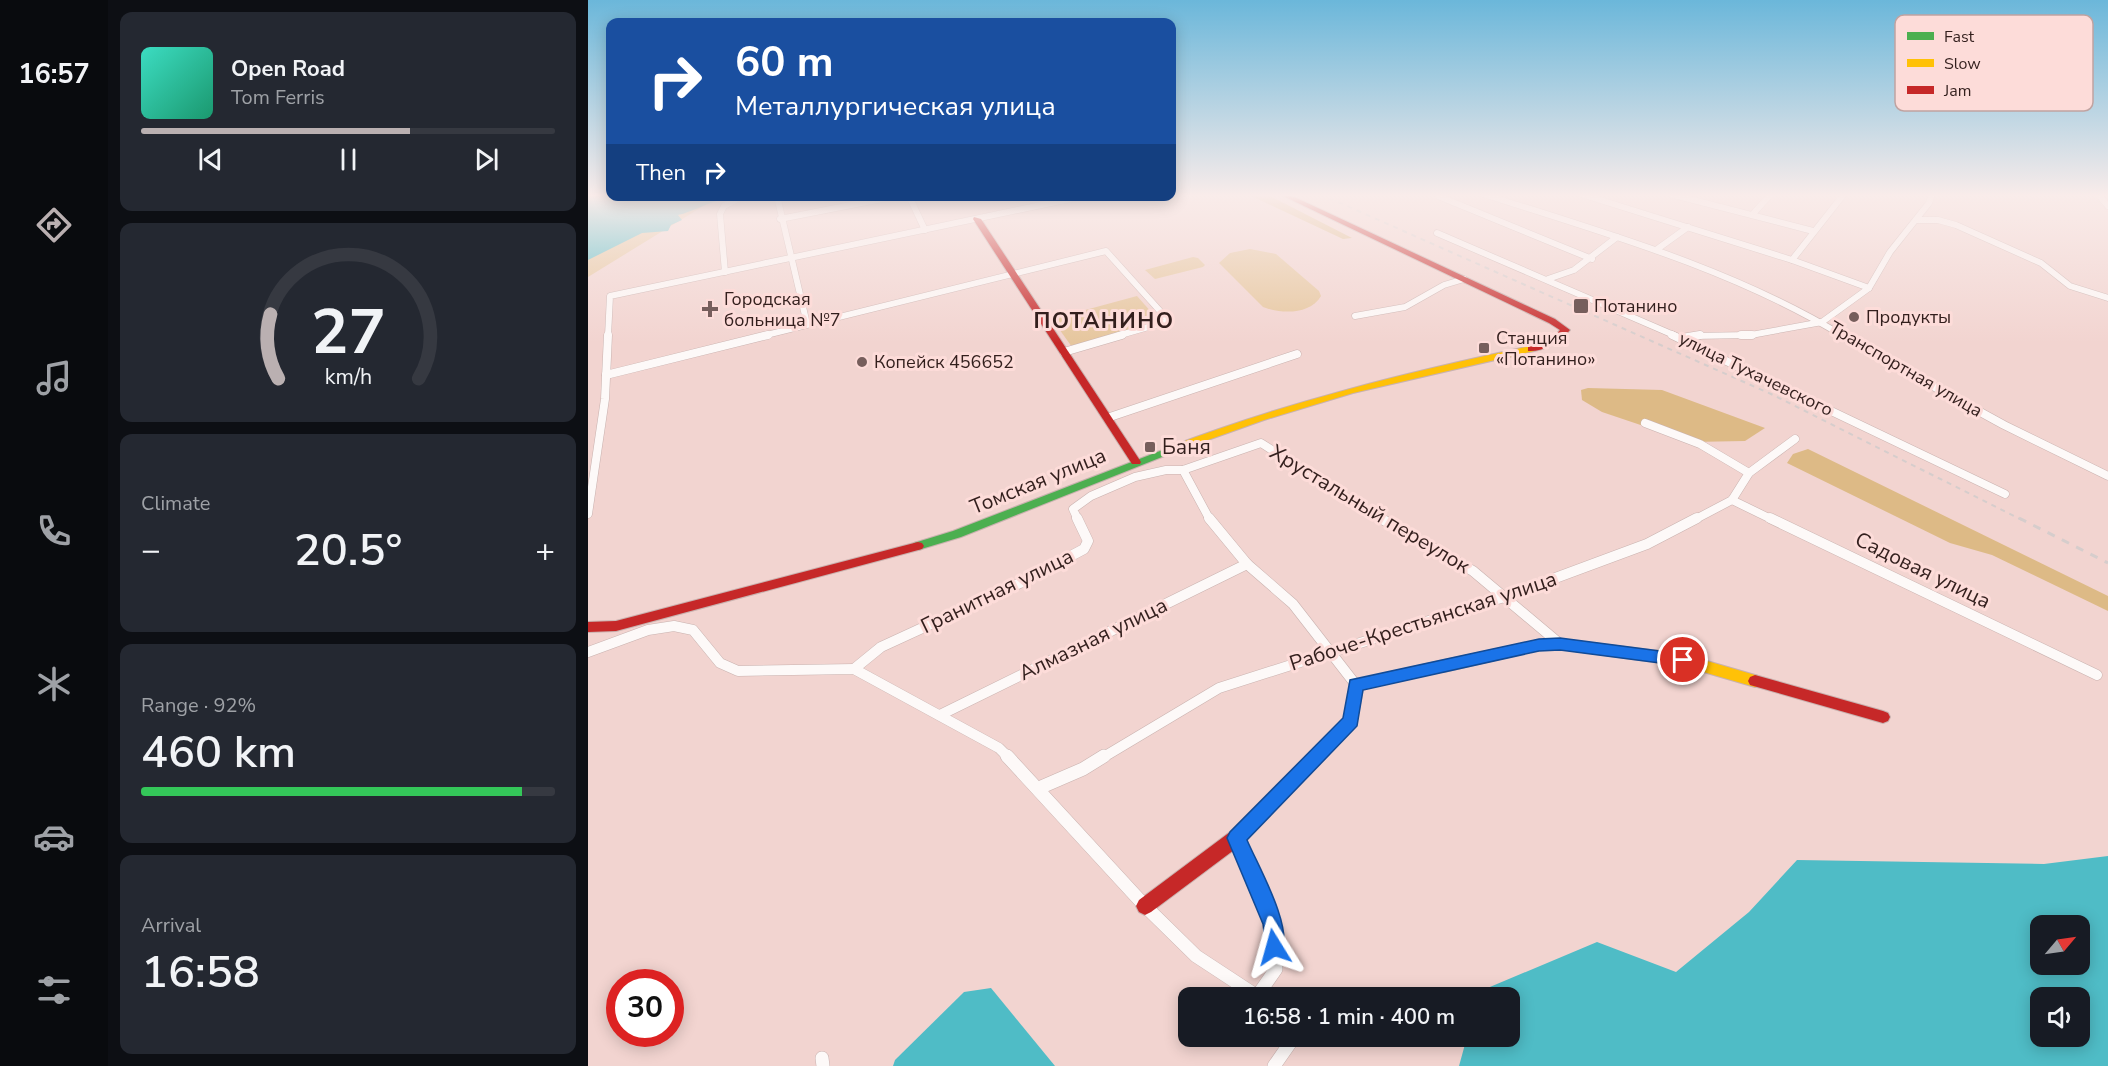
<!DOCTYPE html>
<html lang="en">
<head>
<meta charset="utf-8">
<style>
  body { margin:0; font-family:"Nunito Sans",sans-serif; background:#242831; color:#f1f3f6; height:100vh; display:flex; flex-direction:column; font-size:22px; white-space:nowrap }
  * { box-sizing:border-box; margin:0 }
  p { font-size:20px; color:#9ea1a6 }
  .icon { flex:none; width:33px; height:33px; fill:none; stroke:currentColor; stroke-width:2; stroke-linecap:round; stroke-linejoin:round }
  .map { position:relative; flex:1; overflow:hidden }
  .panel { display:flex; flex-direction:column; gap:12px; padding:12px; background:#0d0f14; width:480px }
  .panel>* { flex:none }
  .hud { position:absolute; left:18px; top:18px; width:570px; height:183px; border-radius:12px; box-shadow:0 3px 15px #0003; background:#1a4fa0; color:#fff; overflow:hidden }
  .needle { width:39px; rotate:61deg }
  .tools { position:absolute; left:1442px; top:915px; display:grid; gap:12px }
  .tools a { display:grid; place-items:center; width:60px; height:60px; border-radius:12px; background:#171b24; box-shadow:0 3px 15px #0003; font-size:30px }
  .speed { position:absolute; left:18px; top:969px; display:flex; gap:12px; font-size:30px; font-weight:700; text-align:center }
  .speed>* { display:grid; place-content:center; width:78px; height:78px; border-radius:50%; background:#171b24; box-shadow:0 3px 15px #0003; line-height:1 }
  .speed .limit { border:9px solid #d22; background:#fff; color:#111 }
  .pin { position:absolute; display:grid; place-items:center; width:51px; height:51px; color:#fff; margin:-26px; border:3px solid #fff; border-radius:50%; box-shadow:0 2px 6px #0007 }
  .me { position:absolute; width:66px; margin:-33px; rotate:352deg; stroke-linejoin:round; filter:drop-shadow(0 0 4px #0008) }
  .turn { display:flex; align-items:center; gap:21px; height:126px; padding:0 30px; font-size:27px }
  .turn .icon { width:78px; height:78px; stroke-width:2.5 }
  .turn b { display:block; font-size:42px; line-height:51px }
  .then { display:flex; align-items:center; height:57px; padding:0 30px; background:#0003; gap:12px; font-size:22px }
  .big { font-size:45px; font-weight:600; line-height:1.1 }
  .panel .tile { flex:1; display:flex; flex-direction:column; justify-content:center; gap:9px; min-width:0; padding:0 21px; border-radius:12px; background:#242831 }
  .panel .dial { align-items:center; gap:0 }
  .dial svg { height:156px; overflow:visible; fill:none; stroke:#363941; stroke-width:7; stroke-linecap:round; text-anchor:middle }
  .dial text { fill:#f1f3f6; stroke:none }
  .song { display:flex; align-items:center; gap:18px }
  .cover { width:72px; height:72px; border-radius:9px; background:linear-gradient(135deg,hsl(170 70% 55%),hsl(160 70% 35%)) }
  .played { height:6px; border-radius:3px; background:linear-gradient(90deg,#bab0b1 65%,#363941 65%) }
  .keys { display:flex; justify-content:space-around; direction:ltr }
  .heat { display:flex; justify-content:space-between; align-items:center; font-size:33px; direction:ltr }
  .charge { height:9px; border-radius:4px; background:linear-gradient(90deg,#34c759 92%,#363941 0) }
  .trip { position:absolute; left:590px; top:987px; width:342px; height:60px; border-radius:12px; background:#171b24; box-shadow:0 3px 15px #0003; font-weight:600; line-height:60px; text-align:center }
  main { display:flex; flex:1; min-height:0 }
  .menu { display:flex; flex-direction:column; width:108px; justify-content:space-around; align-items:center; background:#090b0e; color:#9ea1a6 }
  .menu .icon { width:42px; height:42px }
  .menu .current { color:#bab0b1 }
  .menu b { font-size:27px; color:#f1f3f6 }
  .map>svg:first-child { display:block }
  .green { fill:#e6c69d }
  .forest { fill:#ddba86 }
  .water { fill:#4fbcc6; fill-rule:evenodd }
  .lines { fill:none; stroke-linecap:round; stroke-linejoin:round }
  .street-far3-casing { stroke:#c9b2af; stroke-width:7 }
  .street-far2-casing { stroke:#c9b2af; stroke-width:9 }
  .street-far1-casing { stroke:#c9b2af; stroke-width:11 }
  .street-casing { stroke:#c9b2af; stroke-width:14 }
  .fast-casing { stroke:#c9b2af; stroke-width:2 }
  .slow-casing { stroke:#c9b2af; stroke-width:2 }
  .jam-casing { stroke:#c9b2af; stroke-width:2 }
  .street-far3 { stroke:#fdf9f8; stroke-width:6 }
  .street-far2 { stroke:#fdf9f8; stroke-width:8 }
  .street-far1 { stroke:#fdf9f8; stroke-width:10 }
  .street { stroke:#fdf9f8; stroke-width:13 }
  .fast { fill:#4caf50; fill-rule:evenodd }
  .slow { fill:#ffc107; fill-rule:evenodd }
  .jam { fill:#c62828; fill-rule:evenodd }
  .rail-far1 { stroke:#d6cdcc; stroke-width:2; stroke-dasharray:5 5; stroke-linecap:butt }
  .rail { stroke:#d6cdcc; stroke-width:3; stroke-dasharray:8 8; stroke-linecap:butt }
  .route { fill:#1a73e8; stroke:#114b97; stroke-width:1.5 }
  .poi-dot { fill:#765e5c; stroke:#fddcd9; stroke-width:2 }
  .labels { text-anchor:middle; stroke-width:6; stroke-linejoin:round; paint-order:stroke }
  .far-poi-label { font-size:18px; fill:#331f1d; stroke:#fddcd9; text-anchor:start }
  .far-street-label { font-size:18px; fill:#331f1d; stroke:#fddcd9 }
  .poi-label { font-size:21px; fill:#331f1d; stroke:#fddcd9; text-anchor:start }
  .street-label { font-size:21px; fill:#331f1d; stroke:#fddcd9 }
  .far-district-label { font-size:22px; font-weight:bold; letter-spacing:1.5px; fill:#331f1d; stroke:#fddcd9 }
  .key { fill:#fddcd9; stroke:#c0a3a1; stroke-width:1.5 }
  .key-label { font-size:16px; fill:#331f1d }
</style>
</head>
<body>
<main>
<nav class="menu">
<b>16:57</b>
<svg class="icon current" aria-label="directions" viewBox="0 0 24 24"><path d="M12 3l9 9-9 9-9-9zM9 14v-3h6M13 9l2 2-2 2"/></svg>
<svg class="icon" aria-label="music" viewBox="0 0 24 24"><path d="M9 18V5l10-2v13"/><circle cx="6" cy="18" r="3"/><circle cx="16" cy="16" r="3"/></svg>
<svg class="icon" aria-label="phone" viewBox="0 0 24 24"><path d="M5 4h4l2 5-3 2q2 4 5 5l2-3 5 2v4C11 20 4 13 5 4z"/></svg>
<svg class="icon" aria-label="climate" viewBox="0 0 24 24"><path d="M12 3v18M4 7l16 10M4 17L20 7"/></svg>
<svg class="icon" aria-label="car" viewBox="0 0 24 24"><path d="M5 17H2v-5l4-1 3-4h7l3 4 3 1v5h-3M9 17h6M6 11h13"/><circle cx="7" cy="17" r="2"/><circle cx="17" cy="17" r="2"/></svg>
<svg class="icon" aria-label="filters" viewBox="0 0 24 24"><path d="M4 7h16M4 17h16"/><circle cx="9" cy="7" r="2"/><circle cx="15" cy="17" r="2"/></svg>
</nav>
<section class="panel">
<div class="tile">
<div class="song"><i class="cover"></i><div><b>Open Road</b><p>Tom Ferris</p></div></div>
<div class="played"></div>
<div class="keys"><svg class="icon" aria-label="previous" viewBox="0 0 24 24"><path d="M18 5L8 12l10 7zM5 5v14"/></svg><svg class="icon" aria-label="pause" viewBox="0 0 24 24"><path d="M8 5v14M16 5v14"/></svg><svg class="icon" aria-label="next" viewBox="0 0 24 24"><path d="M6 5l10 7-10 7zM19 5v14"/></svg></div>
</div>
<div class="tile dial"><svg viewBox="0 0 100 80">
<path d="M14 69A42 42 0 1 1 86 69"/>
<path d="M14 69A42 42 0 0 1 10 36" stroke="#bab0b1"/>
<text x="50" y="56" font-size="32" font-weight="700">27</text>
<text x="50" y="72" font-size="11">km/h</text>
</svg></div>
<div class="tile"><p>Climate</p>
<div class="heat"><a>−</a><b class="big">20.5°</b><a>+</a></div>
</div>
<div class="tile"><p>Range · 92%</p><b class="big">460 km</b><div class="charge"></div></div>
<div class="tile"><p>Arrival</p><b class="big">16:58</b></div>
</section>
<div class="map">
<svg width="1520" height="1066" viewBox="0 0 1520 1066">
  <rect width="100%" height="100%" fill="#f2d4d0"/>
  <!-- green -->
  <g class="green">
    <path d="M 0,194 L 22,194 L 22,196 L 130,197 L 0,277 Z"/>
    <path d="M 662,249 L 688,254 L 731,291 L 733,296 C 722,315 693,314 675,307 L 631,263 L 642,253 Z"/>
    <path d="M 605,257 L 610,258 L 617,265 L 615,267 L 567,279 L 557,270 Z"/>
    <path d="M 549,296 L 572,322 L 484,347 L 464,319 Z"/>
  </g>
  <!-- forest -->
  <g class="forest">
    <path d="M 659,194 L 678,194 L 764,238 L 755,239 Z"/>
    <path d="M 1000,388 L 1074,390 L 1177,428 L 1157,441 L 1103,442 L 1014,412 L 994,400 L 993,390 Z"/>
    <path d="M 1220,449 L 1520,596 L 1520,611 L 1404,555 L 1362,543 L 1199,463 L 1205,454 Z"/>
  </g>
  <!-- water -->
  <g class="water">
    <path d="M 0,194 L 127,197 L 124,198 L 129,201 C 114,205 104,212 90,215 L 94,220 L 83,225 L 80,231 L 54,233 L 0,260 Z"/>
    <path d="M 1520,856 L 1520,1066 L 871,1066 L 879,1037 L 921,1036 L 921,998 L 889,997 L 890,992 L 1009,942 L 1088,972 L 1161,912 L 1209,860 L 1456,864 ZM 1452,926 L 1491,926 L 1491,964 L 1452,964 ZM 1452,998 L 1491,998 L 1491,1036 L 1452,1036 Z"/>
    <path d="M 403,988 L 467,1066 L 305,1066 L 307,1060 L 376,992 Z"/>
  </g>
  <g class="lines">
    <!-- street-far3 casing -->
    <g class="street-far3-casing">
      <g id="street-far3">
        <path d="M 895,194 C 1017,233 1145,269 1255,336"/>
        <path d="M 993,194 L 1204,260 L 1281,288"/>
        <path d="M 1082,194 L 1225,231"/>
        <path d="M 1510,194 L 1520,206"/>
        <path d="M 189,196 L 219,324"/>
        <path d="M 321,196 L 337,230"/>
        <path d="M 850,196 L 1004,259"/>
        <path d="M 1164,215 L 1183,194"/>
        <path d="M 192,219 L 309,196"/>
        <path d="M 1328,220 L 1350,220 L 1368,225 L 1453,263 L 1482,286 L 1520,298"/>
        <path d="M 849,233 L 1088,336"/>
        <path d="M 1068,250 L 1100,227"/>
        <path d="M 1204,260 L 1256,194"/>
        <path d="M 137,272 L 132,214 L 136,206 L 155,196"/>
        <path d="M 960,279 L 986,270 L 1029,237"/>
        <path d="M 767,316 L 817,307 L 856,285 L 876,279"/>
        <path d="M 1234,322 L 1281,288 L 1302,252 L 1341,203 L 1344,194"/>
        <path d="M 20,336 L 22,296 L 496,196"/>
        <path d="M 174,336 L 518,251 L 581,321 L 529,336"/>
        <path d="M 1103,336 L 1163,335 L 1234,322"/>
      </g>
    </g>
    <!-- street-far2 casing -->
    <g class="street-far2-casing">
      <g id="street-far2">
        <path d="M 1084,335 L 1417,494"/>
        <path d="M 1153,335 L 1164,335"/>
        <path d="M 1252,335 L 1416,425 L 1520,476"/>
        <path d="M 1094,338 L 1112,335"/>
        <path d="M 476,352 L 534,335"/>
        <path d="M 18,375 L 180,335"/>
        <path d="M 519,418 L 709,354"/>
        <path d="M 1057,423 L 1112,444 L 1161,473"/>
        <path d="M 595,470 L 622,520"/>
        <path d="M 1144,500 L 1185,520"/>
        <path d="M 0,514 L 17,399 L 20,335"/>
        <path d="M 490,520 L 485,509 L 503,496 L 547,477 L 578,470 L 595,470 L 673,443 L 794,520"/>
        <path d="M 1106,520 L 1144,500 L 1161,473 L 1207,439"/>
      </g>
    </g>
    <!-- street-far1 casing -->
    <g class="street-far1-casing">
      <g id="street-far1">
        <path d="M 621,518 L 659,564 L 705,604 L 768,685"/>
        <path d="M 792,518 L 885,571 L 972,644"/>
        <path d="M 1182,518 L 1509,675"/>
        <path d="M 0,652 L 60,630 L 86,626 L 105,630 L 132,663 L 150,671 L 266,669 L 411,748 L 421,758"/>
        <path d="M 266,669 L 293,647 L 432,583 L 496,549 L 500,541 L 489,518"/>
        <path d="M 352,715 L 659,564"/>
        <path d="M 514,758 L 631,688 L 919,596 L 1059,544 L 1109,518"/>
      </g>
    </g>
    <!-- street casing -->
    <g class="street-casing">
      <g id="street">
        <path d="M 419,756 L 557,906 L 608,956 L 672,998"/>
        <path d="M 451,788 L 495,769 L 516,756"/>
        <path d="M 648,838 L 685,924 L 688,969 L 670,995"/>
        <path d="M 234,1058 L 235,1066"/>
        <path d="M 686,1066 L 707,1036"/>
      </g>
    </g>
    <!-- fast casing -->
    <g class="fast-casing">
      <path id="fast" d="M 585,446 L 589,447 L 590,449 L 589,451 L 373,537 L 330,550 L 324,546 L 326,543 L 365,531 Z"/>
    </g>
    <!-- slow casing -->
    <g class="slow-casing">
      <g id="slow">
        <path d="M 943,346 L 946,347 L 946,351 L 765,393 L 676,420 L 589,451 L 581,451 L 580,449 L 581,447 C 699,402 820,372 943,346 Z"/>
        <path d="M 972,639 L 1095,654 L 1167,675 L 1172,677 L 1174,681 L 1172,685 L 1167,687 L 1095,666 L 972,649 L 951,650 L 856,672 L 851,670 L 849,666 L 851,662 L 856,660 L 951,640 Z"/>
      </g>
    </g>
    <!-- jam casing -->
    <g class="jam-casing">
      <g id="jam">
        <path d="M 691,194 L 700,194 L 967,319 L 982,330 C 972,342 955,352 940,351 L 940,347 L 966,337 L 972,330 L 961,323 Z"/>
        <path d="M 386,217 L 393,219 L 553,462 L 552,464 L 544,464 L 385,219 Z"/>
        <path d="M 330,542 L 334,543 L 336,546 L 334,549 L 28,631 L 0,632 L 0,622 L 28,621 Z"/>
        <path d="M 856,660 L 861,662 L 863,666 L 861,670 L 775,689 L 768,725 L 654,844 L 563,912 L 557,915 L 551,912 L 548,906 L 551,900 L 642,832 L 756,718 L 763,681 Z"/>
        <path d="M 1167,675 L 1295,711 L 1300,713 L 1302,717 L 1300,721 L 1295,723 L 1162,685 L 1160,681 L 1162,677 Z"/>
      </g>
    </g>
    <!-- street-far3 -->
    <use href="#street-far3" class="street-far3"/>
    <!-- street-far2 -->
    <use href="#street-far2" class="street-far2"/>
    <!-- street-far1 -->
    <use href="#street-far1" class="street-far1"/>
    <!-- street -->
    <use href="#street" class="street"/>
    <!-- fast -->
    <use href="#fast" class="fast"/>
    <!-- slow -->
    <use href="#slow" class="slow"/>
    <!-- jam -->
    <use href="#jam" class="jam"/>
    <!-- rail-far1 -->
    <path class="rail-far1" d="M 732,194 L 1183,394 L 1434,520"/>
    <!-- rail -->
    <path class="rail" d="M 1431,518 L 1520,563"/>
  </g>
  <!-- sky -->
  <linearGradient id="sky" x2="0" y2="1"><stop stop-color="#6bb7da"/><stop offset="0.57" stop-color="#f9ecea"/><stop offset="1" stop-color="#f9ecea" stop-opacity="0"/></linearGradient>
  <rect width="1520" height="343" fill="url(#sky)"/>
  <!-- route -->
  <path class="route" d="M 972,638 L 1095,654 L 1103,660 L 1095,666 L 972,650 L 951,651 L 775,690 L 769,726 L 659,840 C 671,868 705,926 694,954 L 686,957 L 679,954 L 675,924 L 639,838 L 642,832 L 755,718 L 762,680 L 951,639 Z"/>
  <!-- markers -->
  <g class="poi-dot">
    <rect x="985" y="298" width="16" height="16" rx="3"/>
    <path d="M119 300h6v6h6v6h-6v6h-6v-6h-6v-6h6z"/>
    <circle cx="1266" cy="317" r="6"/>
    <rect x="890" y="342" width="12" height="12" rx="3"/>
    <circle cx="274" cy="362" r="6"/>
    <rect x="556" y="441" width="12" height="12" rx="3"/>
  </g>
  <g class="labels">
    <!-- far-poi labels -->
    <g class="far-poi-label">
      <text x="136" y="305">Городская<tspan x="136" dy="21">больница №7</tspan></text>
      <text x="1006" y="312">Потанино</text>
      <text x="1278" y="323">Продукты</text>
      <text x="908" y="344">Станция<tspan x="908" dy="21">«Потанино»</tspan></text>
      <text x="286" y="368">Копейск 456652</text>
    </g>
    <!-- far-street labels -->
    <g class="far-street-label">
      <text transform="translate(1318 369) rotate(30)" y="6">Транспортная улица</text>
      <text transform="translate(1168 374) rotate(26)" y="6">улица Тухачевского</text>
    </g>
    <!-- poi labels -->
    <g class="poi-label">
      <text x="574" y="454">Баня</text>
    </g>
    <!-- street labels -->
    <g class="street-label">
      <text transform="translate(450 481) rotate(-22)" y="7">Томская улица</text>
      <text transform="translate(782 509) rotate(31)" y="7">Хрустальный переулок</text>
      <text transform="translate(1335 570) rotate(26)" y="7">Садовая улица</text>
      <text transform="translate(409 591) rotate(-26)" y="7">Гранитная улица</text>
      <text transform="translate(835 621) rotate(-18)" y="7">Рабоче-Крестьянская улица</text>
      <text transform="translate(505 639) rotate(-26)" y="7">Алмазная улица</text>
    </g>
    <!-- far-district labels -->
    <g class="far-district-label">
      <text x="516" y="328">ПОТАНИНО</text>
    </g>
  </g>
  <!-- legend -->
  <rect x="1307" y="15" width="198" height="96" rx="9" class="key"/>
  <rect x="1319" y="32" width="27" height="8" fill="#4caf50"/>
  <rect x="1319" y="59" width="27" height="8" fill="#ffc107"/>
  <rect x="1319" y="86" width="27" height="8" fill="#c62828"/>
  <g class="key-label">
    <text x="1356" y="42">Fast</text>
    <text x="1356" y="69">Slow</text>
    <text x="1356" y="96">Jam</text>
  </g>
</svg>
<div class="tools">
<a><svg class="needle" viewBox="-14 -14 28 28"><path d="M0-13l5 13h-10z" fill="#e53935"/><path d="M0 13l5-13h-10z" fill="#9ea1a6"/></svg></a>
<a><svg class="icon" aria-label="sound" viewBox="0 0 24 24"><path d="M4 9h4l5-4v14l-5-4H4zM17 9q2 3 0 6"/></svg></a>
</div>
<div class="speed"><div class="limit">30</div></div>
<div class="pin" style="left:1095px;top:660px;background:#d93025"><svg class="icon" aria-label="arrive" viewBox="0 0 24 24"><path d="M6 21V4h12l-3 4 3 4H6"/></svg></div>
<svg class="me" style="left:686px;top:947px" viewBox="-20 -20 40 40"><path d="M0-17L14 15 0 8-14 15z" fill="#1a73e8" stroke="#fff" stroke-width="4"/></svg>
<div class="trip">16:58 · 1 min · 400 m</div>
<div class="hud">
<div class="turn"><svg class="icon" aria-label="right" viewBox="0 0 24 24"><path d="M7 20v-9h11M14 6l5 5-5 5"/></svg><div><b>60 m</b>Металлургическая улица</div></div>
<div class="then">Then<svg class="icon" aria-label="right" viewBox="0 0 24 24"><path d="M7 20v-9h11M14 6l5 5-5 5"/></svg></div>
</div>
</div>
</main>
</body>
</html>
